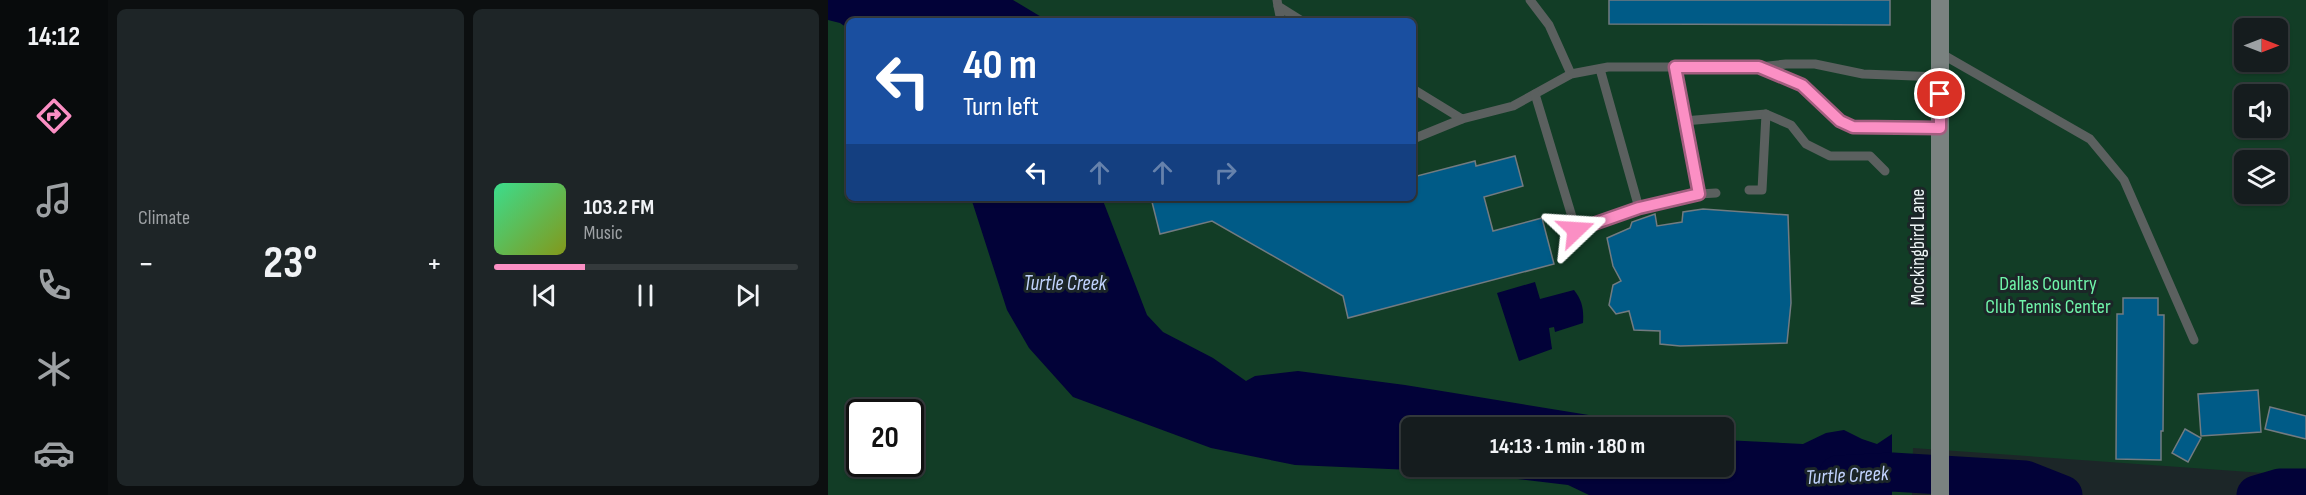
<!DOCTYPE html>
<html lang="en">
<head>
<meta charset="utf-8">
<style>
  body { margin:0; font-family:"Sofia Sans Condensed",sans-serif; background:#1e2527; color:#f1f3f6; height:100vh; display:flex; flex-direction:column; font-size:22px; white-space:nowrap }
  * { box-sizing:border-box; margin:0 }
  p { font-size:20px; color:#9da1a4 }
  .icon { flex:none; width:33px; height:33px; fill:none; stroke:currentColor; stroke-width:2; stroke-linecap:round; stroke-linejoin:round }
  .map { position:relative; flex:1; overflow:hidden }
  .details { display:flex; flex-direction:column; gap:9px; padding:9px; background:#0c0f10; width:720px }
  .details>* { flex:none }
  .banner { position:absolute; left:18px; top:18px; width:570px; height:183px; border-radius:9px; box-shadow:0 2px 4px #0004,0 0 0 2px #343a3c; background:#1a4fa0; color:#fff; overflow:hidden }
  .needle { width:39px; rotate:90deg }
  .controls { position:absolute; left:1406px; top:18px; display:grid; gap:12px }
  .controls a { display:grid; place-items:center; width:54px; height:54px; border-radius:9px; background:#151c1e; box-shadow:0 2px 4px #0004,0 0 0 2px #343a3c; font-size:30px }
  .speed { position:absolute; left:18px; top:399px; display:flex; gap:12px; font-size:30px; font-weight:700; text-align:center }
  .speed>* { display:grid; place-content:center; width:78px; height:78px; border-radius:50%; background:#151c1e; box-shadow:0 2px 4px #0004,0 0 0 2px #343a3c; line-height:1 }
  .speed .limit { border:3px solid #111; border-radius:9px; background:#fff; color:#111 }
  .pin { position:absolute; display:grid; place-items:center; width:51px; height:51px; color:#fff; margin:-26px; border:3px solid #fff; border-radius:50%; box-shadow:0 2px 6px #0007 }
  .me { position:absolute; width:66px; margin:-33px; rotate:70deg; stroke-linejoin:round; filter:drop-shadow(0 0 4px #0008) }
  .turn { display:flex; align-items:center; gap:21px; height:126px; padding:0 18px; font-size:27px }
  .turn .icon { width:78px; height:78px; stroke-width:2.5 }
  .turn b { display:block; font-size:42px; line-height:51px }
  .lanes { display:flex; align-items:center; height:57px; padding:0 18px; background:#0003; justify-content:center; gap:30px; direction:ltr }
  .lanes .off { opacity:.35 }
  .big { font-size:45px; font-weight:700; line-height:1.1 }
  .details .widget { flex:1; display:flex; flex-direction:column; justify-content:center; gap:9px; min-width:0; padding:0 21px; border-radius:9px; background:#1e2527 }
  .song { display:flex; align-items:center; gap:18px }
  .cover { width:72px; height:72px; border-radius:9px; background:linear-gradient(135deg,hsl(150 70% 55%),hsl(70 70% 35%)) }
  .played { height:6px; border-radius:3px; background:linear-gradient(90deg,#fb8fc4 30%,#343a3c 30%) }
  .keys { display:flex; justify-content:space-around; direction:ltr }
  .heat { display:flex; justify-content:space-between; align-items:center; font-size:33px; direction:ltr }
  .details .tiles { flex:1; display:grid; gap:9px; grid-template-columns:repeat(2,1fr) }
  .trip { position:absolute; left:573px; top:417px; width:333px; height:60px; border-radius:9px; background:#151c1e; box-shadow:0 2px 4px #0004,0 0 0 2px #343a3c; font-weight:700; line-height:60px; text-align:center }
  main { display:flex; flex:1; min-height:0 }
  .menu { display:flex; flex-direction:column; width:108px; justify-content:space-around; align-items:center; background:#080b0c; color:#9da1a4 }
  .menu .icon { width:42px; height:42px }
  .menu .current { color:#fb8fc4 }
  .menu b { font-size:27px; color:#f1f3f6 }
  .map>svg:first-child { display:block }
  .green { fill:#123d26; fill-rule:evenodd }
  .water { fill:#020238 }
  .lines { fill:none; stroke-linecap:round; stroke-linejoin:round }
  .river { stroke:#020238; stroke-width:39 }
  .building { fill:#005b87; stroke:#727b81; stroke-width:1.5 }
  .lane { stroke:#5b605f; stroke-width:9 }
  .secondary { stroke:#7a8280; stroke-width:18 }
  .route-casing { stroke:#a35d7f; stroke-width:15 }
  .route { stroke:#fb8fc4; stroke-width:10 }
  .labels { text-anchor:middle; stroke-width:6; stroke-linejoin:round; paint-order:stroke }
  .street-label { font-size:20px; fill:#eff6f7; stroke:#1c2628 }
  .park-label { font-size:20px; fill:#70f5aa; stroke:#1c2628 }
  .water-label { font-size:21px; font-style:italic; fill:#c1d3fe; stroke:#1c2628 }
</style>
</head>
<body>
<main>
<nav class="menu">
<b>14:12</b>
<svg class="icon current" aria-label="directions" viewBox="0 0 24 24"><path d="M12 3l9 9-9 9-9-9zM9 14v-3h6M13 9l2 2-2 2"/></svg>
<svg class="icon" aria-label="music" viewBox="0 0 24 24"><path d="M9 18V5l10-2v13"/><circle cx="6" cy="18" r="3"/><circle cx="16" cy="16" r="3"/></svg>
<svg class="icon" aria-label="phone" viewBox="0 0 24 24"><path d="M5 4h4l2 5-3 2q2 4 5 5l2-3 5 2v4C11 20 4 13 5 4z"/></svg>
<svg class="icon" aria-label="climate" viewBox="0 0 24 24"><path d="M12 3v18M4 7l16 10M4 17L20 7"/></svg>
<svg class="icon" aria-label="car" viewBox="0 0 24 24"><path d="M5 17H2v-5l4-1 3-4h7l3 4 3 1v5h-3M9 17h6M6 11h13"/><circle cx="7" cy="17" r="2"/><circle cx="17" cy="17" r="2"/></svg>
</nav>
<section class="details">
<div class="tiles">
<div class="widget"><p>Climate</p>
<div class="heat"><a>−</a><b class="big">23°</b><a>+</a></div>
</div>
<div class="widget">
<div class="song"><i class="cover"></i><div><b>103.2 FM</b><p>Music</p></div></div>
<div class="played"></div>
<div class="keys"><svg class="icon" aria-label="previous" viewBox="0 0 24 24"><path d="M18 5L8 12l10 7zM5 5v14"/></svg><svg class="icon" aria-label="pause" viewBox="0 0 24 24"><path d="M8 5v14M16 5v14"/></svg><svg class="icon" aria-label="next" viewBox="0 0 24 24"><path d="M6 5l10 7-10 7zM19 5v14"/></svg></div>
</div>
</div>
</section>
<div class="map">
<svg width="1478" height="495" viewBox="0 0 1478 495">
  <rect width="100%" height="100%" fill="#1c2628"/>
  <!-- green -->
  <path class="green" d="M 0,0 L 1478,0 L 1478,476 L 1085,448 L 1084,495 L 0,495 ZM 21,21 L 585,21 L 585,198 L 21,198 ZM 1416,28 L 1449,28 L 1449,62 L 1416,62 ZM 1416,94 L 1449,94 L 1449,128 L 1416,128 ZM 1416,160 L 1449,160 L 1449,194 L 1416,194 ZM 32,412 L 82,412 L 82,464 L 32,464 ZM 584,428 L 896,428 L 896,466 L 584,466 Z"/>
  <!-- water -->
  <g class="water">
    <path d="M 0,0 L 185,0 L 220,21 L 21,21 L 21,29 L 12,23 L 0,20 Z"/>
    <path d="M 143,198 L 274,198 L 319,315 L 335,332 L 385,358 L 418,381 L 427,376 L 470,371 L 577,385 L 773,417 L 793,427 L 584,428 L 584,466 L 896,466 L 896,440 L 975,444 L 998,433 L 1016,430 L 1034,439 L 1049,444 L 1064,434 L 1064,495 L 761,495 L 740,485 L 631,472 L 467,465 L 383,448 L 245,397 L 201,348 L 179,310 Z"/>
    <path d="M 707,282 L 712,299 L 746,290 C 754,300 756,309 755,323 L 727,332 L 726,327 L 721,328 L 724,349 L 691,361 L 669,293 Z"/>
  </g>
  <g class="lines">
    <!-- river -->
    <g class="river">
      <path d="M 1010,475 L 1064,472 L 1197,480 L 1235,495"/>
      <path d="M 1428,495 L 1452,488 L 1478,488"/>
    </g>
  </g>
  <!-- building -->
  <g class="building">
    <path d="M 781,0 L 1062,0 L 1062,25 L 781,24 Z"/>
    <path d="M 687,156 L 695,186 L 656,197 L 665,231 L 714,218 L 726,264 L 520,318 L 515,296 L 384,221 L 332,234 L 323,198 L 585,198 L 585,177 L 647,161 L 648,166 Z"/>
    <path d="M 875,209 L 960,215 L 963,303 L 959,343 L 852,346 L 832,344 L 832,331 L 806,330 L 801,311 L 788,314 L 781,305 L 785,285 L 793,281 L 785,266 L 779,238 L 802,228 L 804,222 L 827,214 L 829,226 L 854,222 L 855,212 Z"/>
    <path d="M 1295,298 L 1330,298 L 1330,315 L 1336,315 L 1335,431 L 1333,431 L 1333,460 L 1288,459 L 1289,314 L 1295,314 Z"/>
    <path d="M 1430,390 L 1433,432 L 1373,436 L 1370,394 Z"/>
    <path d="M 1442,407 L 1478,416 L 1478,439 L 1437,429 Z"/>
    <path d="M 1357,429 L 1373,438 L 1360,462 L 1344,453 Z"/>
  </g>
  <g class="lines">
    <!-- lane -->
    <g class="lane">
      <path d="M 449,0 L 450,6 L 474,21"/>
      <path d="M 702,0 L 721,25 L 743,74"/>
      <path d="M 450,6 L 453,21"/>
      <path d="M 1112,53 L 1262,139 L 1296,180 L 1366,340"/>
      <path d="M 933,68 L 974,85 L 1012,121 L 1025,127 L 1112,128"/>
      <path d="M 585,89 L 634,119 L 685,106 L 743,74 L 780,67 L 931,67 L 958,64 L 987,64 L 1035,74 L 1112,77"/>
      <path d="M 707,94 L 748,230 L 811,208 L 772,69"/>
      <path d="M 856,121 L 938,114 L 963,125 L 978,144 L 1002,156 L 1042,156 L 1057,171"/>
      <path d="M 585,139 L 634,119"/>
      <path d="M 921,190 L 934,190 L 938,114"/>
      <path d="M 871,194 L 888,193"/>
      <path d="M 811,208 L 871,194 L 847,67"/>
    </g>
    <!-- secondary -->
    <path class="secondary" d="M 1112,495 L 1112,0"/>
  </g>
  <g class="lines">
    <!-- route casing -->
    <g class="route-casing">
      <path id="route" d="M 748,230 L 811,208 L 871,194 L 847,67 L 931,67 L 974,85 L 1012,121 L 1025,127 L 1112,128 L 1112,94"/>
    </g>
    <!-- route -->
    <use href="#route" class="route"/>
  </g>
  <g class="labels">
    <!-- street labels -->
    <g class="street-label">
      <text transform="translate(1089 247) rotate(-90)" y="7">Mockingbird Lane</text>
    </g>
    <!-- park labels -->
    <g class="park-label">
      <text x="1220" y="290">Dallas Country<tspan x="1220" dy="23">Club Tennis Center</tspan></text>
    </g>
    <!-- water labels -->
    <g class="water-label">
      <text x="237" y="290">Turtle Creek</text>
      <text transform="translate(1019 475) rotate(-3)" y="7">Turtle Creek</text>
    </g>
  </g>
</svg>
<div class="controls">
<a><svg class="needle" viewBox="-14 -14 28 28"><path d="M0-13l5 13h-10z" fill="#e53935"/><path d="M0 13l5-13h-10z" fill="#9da1a4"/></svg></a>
<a><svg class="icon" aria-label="sound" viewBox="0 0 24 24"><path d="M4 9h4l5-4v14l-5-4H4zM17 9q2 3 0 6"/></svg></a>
<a><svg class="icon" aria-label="layers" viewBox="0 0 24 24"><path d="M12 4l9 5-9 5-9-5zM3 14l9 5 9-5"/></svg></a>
</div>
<div class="speed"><div class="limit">20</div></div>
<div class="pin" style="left:1112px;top:94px;background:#d93025"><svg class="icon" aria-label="arrive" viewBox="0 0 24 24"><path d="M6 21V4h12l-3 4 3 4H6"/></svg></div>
<svg class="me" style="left:748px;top:230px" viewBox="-20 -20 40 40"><path d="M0-17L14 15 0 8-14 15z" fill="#fb8fc4" stroke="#fff" stroke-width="4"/></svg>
<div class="trip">14:13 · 1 min · 180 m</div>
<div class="banner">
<div class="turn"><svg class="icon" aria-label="left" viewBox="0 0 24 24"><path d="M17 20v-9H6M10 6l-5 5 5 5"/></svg><div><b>40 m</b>Turn left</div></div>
<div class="lanes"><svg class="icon" aria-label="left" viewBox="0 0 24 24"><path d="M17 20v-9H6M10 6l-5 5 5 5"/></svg><svg class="icon off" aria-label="ahead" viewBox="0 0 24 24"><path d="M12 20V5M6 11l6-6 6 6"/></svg><svg class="icon off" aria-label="ahead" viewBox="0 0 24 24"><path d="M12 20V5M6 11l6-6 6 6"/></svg><svg class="icon off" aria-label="right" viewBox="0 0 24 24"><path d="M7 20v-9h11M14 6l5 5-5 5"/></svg></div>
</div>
</div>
</main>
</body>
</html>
